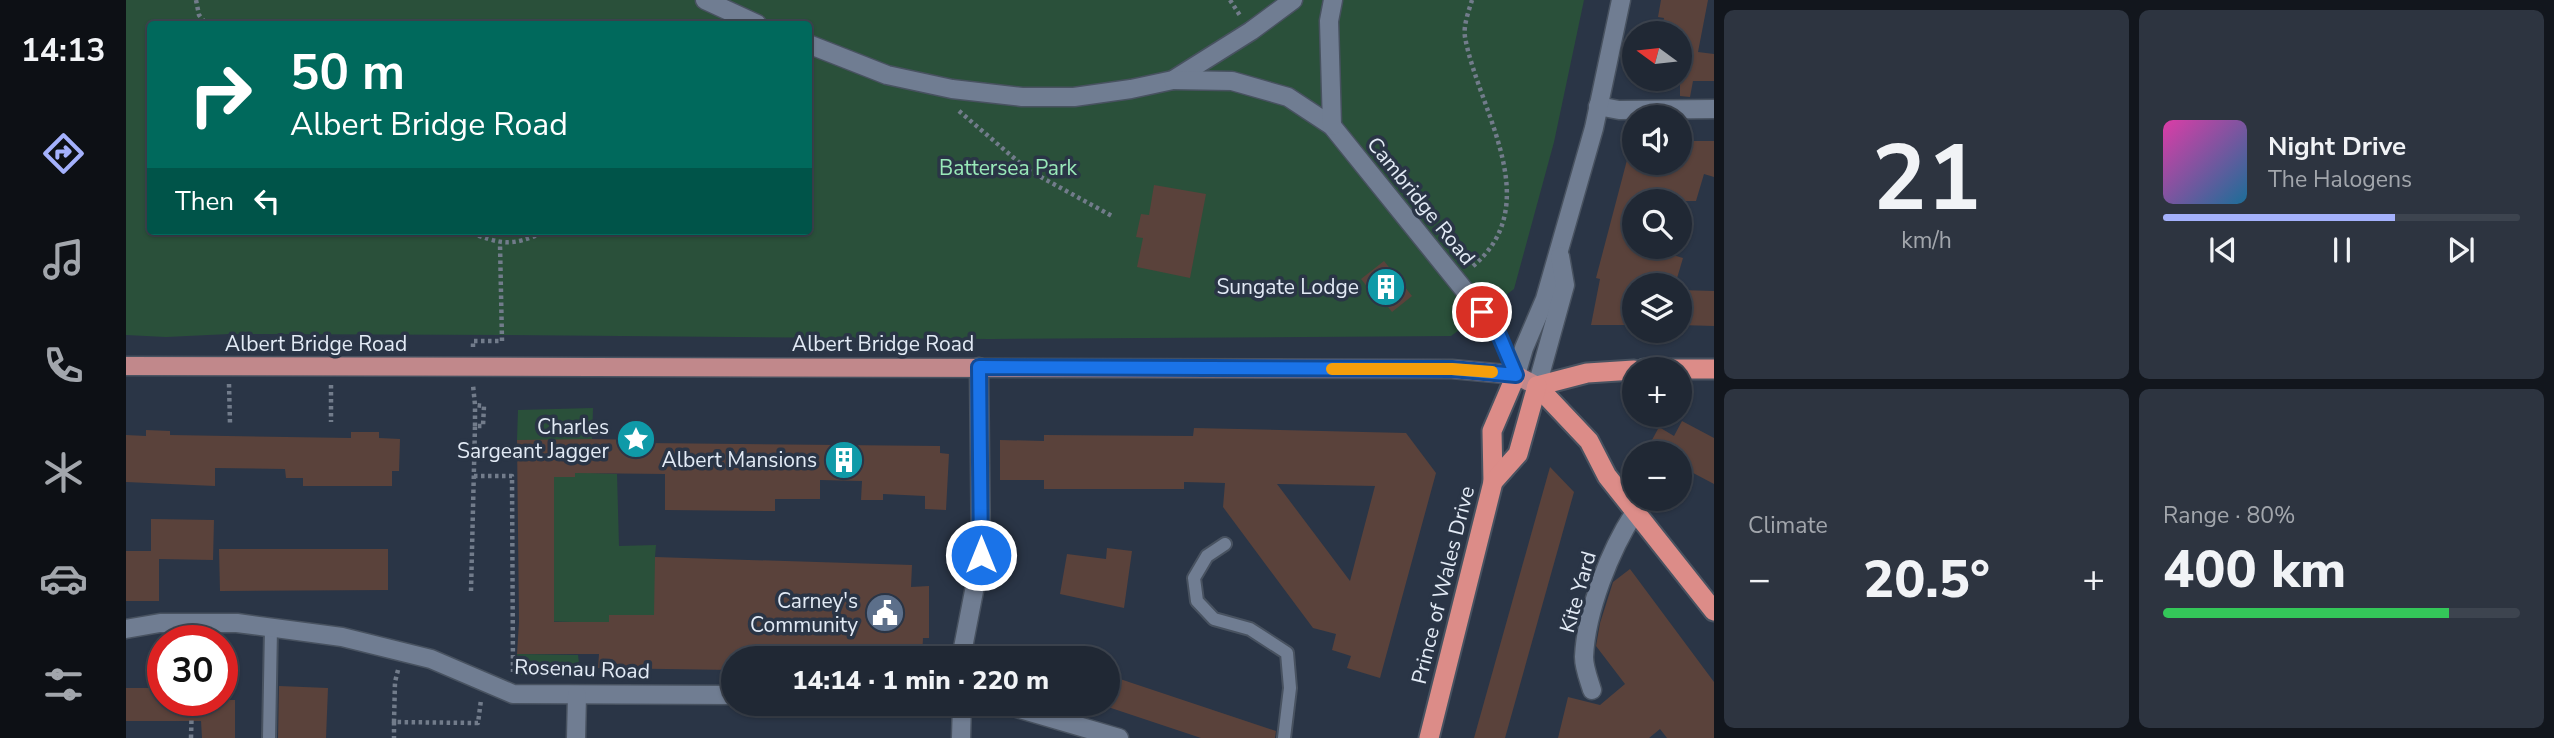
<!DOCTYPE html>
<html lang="en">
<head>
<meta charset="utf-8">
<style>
  body { margin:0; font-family:"Nunito Sans",sans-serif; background:#2d3440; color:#f1f3f6; height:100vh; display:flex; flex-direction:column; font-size:26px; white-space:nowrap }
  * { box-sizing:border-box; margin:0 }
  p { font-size:23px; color:#a2a6ac }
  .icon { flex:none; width:38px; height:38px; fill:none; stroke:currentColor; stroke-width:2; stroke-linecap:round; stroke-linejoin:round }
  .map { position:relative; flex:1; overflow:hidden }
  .drawer { display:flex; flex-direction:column; gap:10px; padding:10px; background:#12161d; width:840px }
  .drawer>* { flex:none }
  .guide { position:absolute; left:21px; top:21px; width:665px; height:214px; border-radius:7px; box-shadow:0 2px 5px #0004,0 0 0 2px #3d444f; background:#00695c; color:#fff; overflow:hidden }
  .needle { width:46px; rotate:285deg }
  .tools { position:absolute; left:1496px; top:21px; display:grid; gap:14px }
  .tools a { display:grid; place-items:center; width:70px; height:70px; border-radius:50%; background:#202834; box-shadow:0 2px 5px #0004,0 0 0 2px #3d444f; font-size:35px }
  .speed { position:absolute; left:21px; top:625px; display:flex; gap:14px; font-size:35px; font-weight:700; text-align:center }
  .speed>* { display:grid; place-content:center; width:91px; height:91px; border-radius:50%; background:#202834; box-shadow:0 2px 5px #0004,0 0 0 2px #3d444f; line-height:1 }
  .speed .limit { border:10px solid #d22; background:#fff; color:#111 }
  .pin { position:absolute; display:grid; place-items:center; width:60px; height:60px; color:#fff; margin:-30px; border:4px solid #fff; border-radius:50%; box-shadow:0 2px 7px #0007 }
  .me { position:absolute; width:77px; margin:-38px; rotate:0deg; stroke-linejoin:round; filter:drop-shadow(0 0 5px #0008) }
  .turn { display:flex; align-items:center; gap:24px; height:147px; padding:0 28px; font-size:32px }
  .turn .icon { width:91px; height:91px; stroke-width:2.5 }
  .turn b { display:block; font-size:49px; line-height:60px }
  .then { display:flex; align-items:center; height:66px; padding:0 28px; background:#0003; gap:14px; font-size:26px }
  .big { font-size:52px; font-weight:800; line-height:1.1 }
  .drawer .widget { flex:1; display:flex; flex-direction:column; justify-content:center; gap:10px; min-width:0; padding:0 24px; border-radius:10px; background:#2d3440 }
  .drawer .dial { align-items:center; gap:0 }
  .dial b { font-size:91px; line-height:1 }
  .song { display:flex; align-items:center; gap:21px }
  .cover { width:84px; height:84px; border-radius:10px; background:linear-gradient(135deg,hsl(320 70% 55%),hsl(200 70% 35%)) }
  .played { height:7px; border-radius:4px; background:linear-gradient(90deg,#a4b1fc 65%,#3d444f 65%) }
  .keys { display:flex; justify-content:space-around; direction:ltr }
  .heat { display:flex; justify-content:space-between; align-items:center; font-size:38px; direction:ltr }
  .charge { height:10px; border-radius:5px; background:linear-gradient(90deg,#34c759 80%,#3d444f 0) }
  .drawer .tiles { flex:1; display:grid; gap:10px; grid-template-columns:repeat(2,1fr) }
  .trip { position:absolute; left:595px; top:646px; width:399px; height:70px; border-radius:35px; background:#202834; box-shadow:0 2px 5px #0004,0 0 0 2px #3d444f; font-weight:800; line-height:70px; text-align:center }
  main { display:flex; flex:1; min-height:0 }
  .menu { display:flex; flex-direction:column; width:126px; justify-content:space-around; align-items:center; background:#0d1015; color:#a2a6ac }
  .menu .icon { width:49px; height:49px }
  .menu .current { color:#a4b1fc }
  .menu b { font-size:32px; color:#f1f3f6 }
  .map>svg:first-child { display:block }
  .green { fill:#2a503a; fill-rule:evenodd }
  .building { fill:#5a423b; fill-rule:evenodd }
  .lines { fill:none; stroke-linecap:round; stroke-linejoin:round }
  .service-casing { stroke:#485260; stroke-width:16 }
  .pedestrian-casing { stroke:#485260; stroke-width:21 }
  .minor-casing { stroke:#485260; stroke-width:21 }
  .tertiary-casing { stroke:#485260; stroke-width:21 }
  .primary-casing { stroke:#485260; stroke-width:21 }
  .trunk-casing { stroke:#485260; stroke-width:23 }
  .path { stroke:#727c8b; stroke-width:4.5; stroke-dasharray:3.5 3.5; stroke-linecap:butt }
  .service { stroke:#707d92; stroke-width:12 }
  .pedestrian { stroke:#707d92; stroke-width:18 }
  .minor { stroke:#707d92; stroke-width:18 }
  .tertiary { stroke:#707d92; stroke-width:18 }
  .primary { stroke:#c1888b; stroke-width:18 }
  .trunk { stroke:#dc8c88; stroke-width:19 }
  .route-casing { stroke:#114b97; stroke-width:18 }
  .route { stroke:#1a73e8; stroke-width:12 }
  .slow { stroke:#f59e0b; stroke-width:12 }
  .labels { text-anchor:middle; stroke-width:7; stroke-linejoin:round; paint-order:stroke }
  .park-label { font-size:21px; fill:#99e9b9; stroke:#2a3546 }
  .street-label { font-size:21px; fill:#e2eaf5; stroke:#2a3546 }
  .poi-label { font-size:21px; fill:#e2eaf5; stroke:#2a3546; text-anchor:end }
</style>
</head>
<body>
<main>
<nav class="menu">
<b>14:13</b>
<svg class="icon current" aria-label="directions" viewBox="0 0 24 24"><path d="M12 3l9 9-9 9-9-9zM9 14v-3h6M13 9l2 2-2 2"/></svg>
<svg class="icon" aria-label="music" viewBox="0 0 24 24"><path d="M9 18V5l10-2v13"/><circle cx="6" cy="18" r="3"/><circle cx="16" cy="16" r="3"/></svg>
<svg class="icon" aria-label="phone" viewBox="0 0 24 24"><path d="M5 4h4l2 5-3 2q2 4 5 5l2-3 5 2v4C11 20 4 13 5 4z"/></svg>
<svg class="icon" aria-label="climate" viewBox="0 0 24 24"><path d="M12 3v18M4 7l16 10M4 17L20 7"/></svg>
<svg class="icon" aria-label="car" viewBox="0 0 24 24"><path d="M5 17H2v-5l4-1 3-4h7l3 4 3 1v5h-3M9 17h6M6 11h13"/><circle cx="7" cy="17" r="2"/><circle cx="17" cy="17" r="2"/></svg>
<svg class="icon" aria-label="filters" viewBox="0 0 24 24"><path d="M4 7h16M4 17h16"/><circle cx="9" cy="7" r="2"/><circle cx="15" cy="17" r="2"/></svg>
</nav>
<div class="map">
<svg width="1588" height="738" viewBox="0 0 1588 738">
  <rect width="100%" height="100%" fill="#2a3546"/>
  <!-- green -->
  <g class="green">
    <path d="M 0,0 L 1458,0 L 1428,142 L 1388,289 L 1325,336 L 865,339 L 376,335 L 103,334 L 40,337 L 0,335 ZM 24,24 L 682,24 L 682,231 L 24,231 Z"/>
    <path d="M 467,408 L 465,473 L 491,474 L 493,546 L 530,545 L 529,557 L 631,618 L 483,615 L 483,641 L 446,622 L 413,621 L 428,604 L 428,494 L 412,477 L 449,477 L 449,441 L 391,440 L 392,410 Z"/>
    <path d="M 391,654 L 452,655 L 453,663 L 457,664 L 457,676 L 390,675 Z"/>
  </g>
  <!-- building -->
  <g class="building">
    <path d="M 1535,0 L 1582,0 L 1572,52 L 1588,54 L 1588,81 L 1567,81 L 1564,97 L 1554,96 L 1554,33 L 1535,33 L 1538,18 L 1532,17 Z"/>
    <path d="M 1554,141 L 1588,141 L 1588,177 L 1578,174 L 1570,201 L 1508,201 L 1508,247 L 1520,247 L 1557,258 L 1549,285 L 1508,285 L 1508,325 L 1465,325 L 1474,279 L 1470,278 L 1501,160 L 1508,160 L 1508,163 L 1554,163 Z"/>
    <path d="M 1028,185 L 1080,194 L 1064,278 L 1011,267 L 1017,238 L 1010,237 L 1015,214 L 1023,215 Z"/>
    <path d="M 1258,261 L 1286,296 L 1266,312 L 1255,298 L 1252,300 L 1235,279 Z"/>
    <path d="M 1554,290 L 1588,291 L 1588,326 L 1554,325 Z"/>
    <path d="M 1556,421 L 1588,438 L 1588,484 L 1554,466 L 1554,453 L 1519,453 L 1533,427 L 1548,436 Z"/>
    <path d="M 1068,428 L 1280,433 L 1310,473 L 1254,678 L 1221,668 L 1225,656 L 1206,650 L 1210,634 L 1187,628 L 1097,507 L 1099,483 L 1058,482 L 1058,489 L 918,489 L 918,480 L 874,480 L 874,440 L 918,441 L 918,435 L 1067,436 ZM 1151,484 L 1249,486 L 1224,581 Z"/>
    <path d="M 20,430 L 44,431 L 44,435 L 225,438 L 225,432 L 253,432 L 253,438 L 274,439 L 273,471 L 266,471 L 266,486 L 177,486 L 177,478 L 160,478 L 159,469 L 89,468 L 89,486 L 0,482 L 0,435 L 20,436 Z"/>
    <path d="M 465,439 L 519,440 L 519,443 L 814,446 L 814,453 L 823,454 L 820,510 L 799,509 L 799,496 L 757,494 L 757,500 L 735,500 L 736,481 L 694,480 L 694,499 L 649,499 L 649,511 L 539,510 L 539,474 L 449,473 L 449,477 L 428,477 L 428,622 L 483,622 L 483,615 L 528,615 L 529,557 L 786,565 L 785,587 L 803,586 L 803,638 L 797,638 L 796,658 L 607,658 L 607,670 L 472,668 L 473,654 L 391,654 L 393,622 L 391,440 Z"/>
    <path d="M 1424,467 L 1448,492 L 1379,738 L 1348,738 Z"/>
    <path d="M 25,519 L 88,520 L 87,560 L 33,559 L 33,601 L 0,601 L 0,551 L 25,551 Z"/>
    <path d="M 981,548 L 1006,551 L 998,608 L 934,594 L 941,554 L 980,559 Z"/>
    <path d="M 93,549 L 262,549 L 262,590 L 94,591 Z"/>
    <path d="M 1504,569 L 1588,682 L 1588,738 L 1541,738 L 1534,729 L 1523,738 L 1432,738 L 1442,697 L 1474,705 L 1499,684 L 1470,646 L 1474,623 L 1487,582 Z"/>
    <path d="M 982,675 L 1150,731 L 1149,738 L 1075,738 L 982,707 Z"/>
    <path d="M 153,686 L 202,688 L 200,738 L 152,738 Z"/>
    <path d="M 0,688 L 37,688 L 37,700 L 109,700 L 109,738 L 76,738 L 75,721 L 0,721 Z"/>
  </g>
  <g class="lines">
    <!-- service casing -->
    <g class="service-casing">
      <g id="service">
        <path d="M 1356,312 L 1373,335 L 1390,375"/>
        <path d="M 1099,544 L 1081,556 L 1068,578 L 1071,601 L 1088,619 L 1124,629 L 1161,653 L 1164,688 L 1158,738"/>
        <path d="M 143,738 L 145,628"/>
      </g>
    </g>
    <!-- pedestrian casing -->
    <g class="pedestrian-casing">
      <g id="pedestrian">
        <path d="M 579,0 L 631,24"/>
        <path d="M 682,44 L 761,75 L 826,89 L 896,97 L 948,97 L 1005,89 L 1047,80 L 1125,31 L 1167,0"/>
        <path d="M 1047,80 L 1106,81 L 1162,97 L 1206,126 L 1356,312"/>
        <path d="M 1206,126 L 1203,21 L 1207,0"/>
      </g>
    </g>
    <!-- minor casing -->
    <g class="minor-casing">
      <g id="minor">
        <path d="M 1472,106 L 1493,110 L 1588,109"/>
        <path d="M 0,629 L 34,623 L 111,623 L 216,637 L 305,659 L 387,694 L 607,695"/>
        <path d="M 835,658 L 855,555 L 853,367"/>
        <path d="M 1466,690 C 1463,680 1458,668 1458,657 C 1460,611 1484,550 1509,512"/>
        <path d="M 877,704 L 993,738"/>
        <path d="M 450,738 L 451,695"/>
        <path d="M 835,738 L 836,704"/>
      </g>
    </g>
    <!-- tertiary casing -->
    <g class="tertiary-casing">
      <g id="tertiary">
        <path d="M 1390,375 L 1398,348 L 1419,299 L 1468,128 L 1495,0"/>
        <path d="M 1411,386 L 1439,285 L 1434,256"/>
      </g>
    </g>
    <!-- primary casing -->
    <g class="primary-casing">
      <path id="primary" d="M 0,366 L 1326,369 L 1390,375 L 1411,386"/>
    </g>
    <!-- trunk casing -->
    <g class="trunk-casing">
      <g id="trunk">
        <path d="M 1518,369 L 1588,369"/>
        <path d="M 1411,386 L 1463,441 L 1481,476 L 1588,611"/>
        <path d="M 1411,386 L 1461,373 L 1508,370"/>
        <path d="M 1367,482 L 1366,431 L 1390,375"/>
        <path d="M 1303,738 L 1367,482 L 1392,454 L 1411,386"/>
      </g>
    </g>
    <!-- path -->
    <g class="path">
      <path d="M 70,0 L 73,15 L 80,24"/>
      <path d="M 1104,0 L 1115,17"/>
      <path d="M 1346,0 C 1343,10 1337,26 1339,37 C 1352,110 1422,204 1346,267"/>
      <path d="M 833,111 L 902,170 L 986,216"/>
      <path d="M 339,231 C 377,244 382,248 421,231"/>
      <path d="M 347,347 L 347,341 L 376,341 L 374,244"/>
      <path d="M 103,384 L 104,423"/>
      <path d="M 205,385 L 205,422"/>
      <path d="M 349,426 L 349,405"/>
      <path d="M 348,476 L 386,476 L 387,672"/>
      <path d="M 345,591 L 349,426 L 357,426 L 358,406 L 349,405 L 347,385"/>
      <path d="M 272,670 L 269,682 L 268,722 L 352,723 L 355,700"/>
      <path d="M 268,722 L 268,738"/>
      <path d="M 65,738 L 66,700"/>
    </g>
    <!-- service -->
    <use href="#service" class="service"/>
    <!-- pedestrian -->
    <use href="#pedestrian" class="pedestrian"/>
    <!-- minor -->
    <use href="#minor" class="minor"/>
    <!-- tertiary -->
    <use href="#tertiary" class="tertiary"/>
    <!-- primary -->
    <use href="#primary" class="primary"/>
    <!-- trunk -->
    <use href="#trunk" class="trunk"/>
  </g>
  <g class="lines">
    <!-- route casing -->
    <g class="route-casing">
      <path id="route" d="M 855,555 L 853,367 L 1326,369 L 1390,375 L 1373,335 L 1356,312"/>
    </g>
    <!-- route -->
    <use href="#route" class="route"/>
    <!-- slow -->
    <path class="slow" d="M 1206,369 L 1326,369 L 1366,372"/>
  </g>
  <!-- icons -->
  <defs>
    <g id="building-disc" transform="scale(2.0125)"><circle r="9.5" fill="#0f9aa8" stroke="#2a3546"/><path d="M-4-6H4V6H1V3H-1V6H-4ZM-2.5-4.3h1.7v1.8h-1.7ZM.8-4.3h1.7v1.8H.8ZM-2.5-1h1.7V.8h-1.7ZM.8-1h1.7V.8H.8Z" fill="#fff"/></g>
    <g id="sight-disc" transform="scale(2.0125)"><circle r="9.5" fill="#0f9aa8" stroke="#2a3546"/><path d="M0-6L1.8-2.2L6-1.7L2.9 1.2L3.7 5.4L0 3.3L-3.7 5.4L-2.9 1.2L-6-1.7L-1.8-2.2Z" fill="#fff"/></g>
    <g id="civic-disc" transform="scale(2.0125)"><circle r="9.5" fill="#5c6f8a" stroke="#2a3546"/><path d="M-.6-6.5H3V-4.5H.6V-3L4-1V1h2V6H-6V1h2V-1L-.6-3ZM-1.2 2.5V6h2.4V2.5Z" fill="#fff"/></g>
  </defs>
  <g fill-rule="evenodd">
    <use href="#building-disc" x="1260" y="287"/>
    <use href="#sight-disc" x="510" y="439"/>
    <use href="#building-disc" x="718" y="460"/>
    <use href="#civic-disc" x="759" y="613"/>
  </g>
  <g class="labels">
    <!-- park labels -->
    <g class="park-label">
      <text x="882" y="175">Battersea Park</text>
    </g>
    <!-- street labels -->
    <g class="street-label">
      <text transform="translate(1295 201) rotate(51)" y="7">Cambridge Road</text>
      <text x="190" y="351">Albert Bridge Road</text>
      <text x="757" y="351">Albert Bridge Road</text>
      <text transform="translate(1317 585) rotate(-76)" y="7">Prince of Wales Drive</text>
      <text transform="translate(1452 592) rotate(-74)" y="7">Kite Yard</text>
      <text transform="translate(456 669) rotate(2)" y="7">Rosenau Road</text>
    </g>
    <!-- poi labels -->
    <g class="poi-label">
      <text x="1233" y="294">Sungate Lodge</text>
      <text x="483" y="434">Charles<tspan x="483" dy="24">Sargeant Jagger</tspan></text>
      <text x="691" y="467">Albert Mansions</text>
      <text x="732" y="608">Carney's<tspan x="732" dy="24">Community</tspan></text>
    </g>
  </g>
</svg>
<div class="tools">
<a><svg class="needle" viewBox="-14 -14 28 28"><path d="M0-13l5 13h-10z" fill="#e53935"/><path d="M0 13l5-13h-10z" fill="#a2a6ac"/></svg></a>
<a><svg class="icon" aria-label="sound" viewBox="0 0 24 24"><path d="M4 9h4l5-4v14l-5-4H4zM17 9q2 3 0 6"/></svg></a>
<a><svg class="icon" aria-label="search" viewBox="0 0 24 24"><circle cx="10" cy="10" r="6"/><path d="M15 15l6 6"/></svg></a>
<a><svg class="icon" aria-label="layers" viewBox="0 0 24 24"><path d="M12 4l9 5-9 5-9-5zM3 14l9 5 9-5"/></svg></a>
<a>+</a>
<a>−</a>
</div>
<div class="speed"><div class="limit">30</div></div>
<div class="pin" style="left:1356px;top:312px;background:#d93025"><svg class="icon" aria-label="arrive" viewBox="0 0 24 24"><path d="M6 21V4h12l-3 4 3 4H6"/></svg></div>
<svg class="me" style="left:855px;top:555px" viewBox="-20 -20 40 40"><circle r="17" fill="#1a73e8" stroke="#fff" stroke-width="3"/><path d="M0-11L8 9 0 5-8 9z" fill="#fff"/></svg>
<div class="trip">14:14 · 1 min · 220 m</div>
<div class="guide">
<div class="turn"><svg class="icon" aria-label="right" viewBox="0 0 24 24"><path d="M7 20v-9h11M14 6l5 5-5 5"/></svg><div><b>50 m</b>Albert Bridge Road</div></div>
<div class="then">Then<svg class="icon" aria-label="left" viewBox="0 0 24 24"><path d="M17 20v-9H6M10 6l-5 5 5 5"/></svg></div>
</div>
</div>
<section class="drawer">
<div class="tiles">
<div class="widget dial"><b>21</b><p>km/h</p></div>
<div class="widget">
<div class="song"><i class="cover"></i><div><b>Night Drive</b><p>The Halogens</p></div></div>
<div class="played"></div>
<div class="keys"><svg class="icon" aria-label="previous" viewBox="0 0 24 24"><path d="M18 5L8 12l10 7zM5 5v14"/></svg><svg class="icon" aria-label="pause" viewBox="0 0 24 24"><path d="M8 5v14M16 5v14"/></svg><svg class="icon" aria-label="next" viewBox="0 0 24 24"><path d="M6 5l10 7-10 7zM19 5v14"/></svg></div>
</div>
<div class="widget"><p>Climate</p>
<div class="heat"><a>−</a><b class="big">20.5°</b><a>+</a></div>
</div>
<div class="widget"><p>Range · 80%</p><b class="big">400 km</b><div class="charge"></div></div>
</div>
</section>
</main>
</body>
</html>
